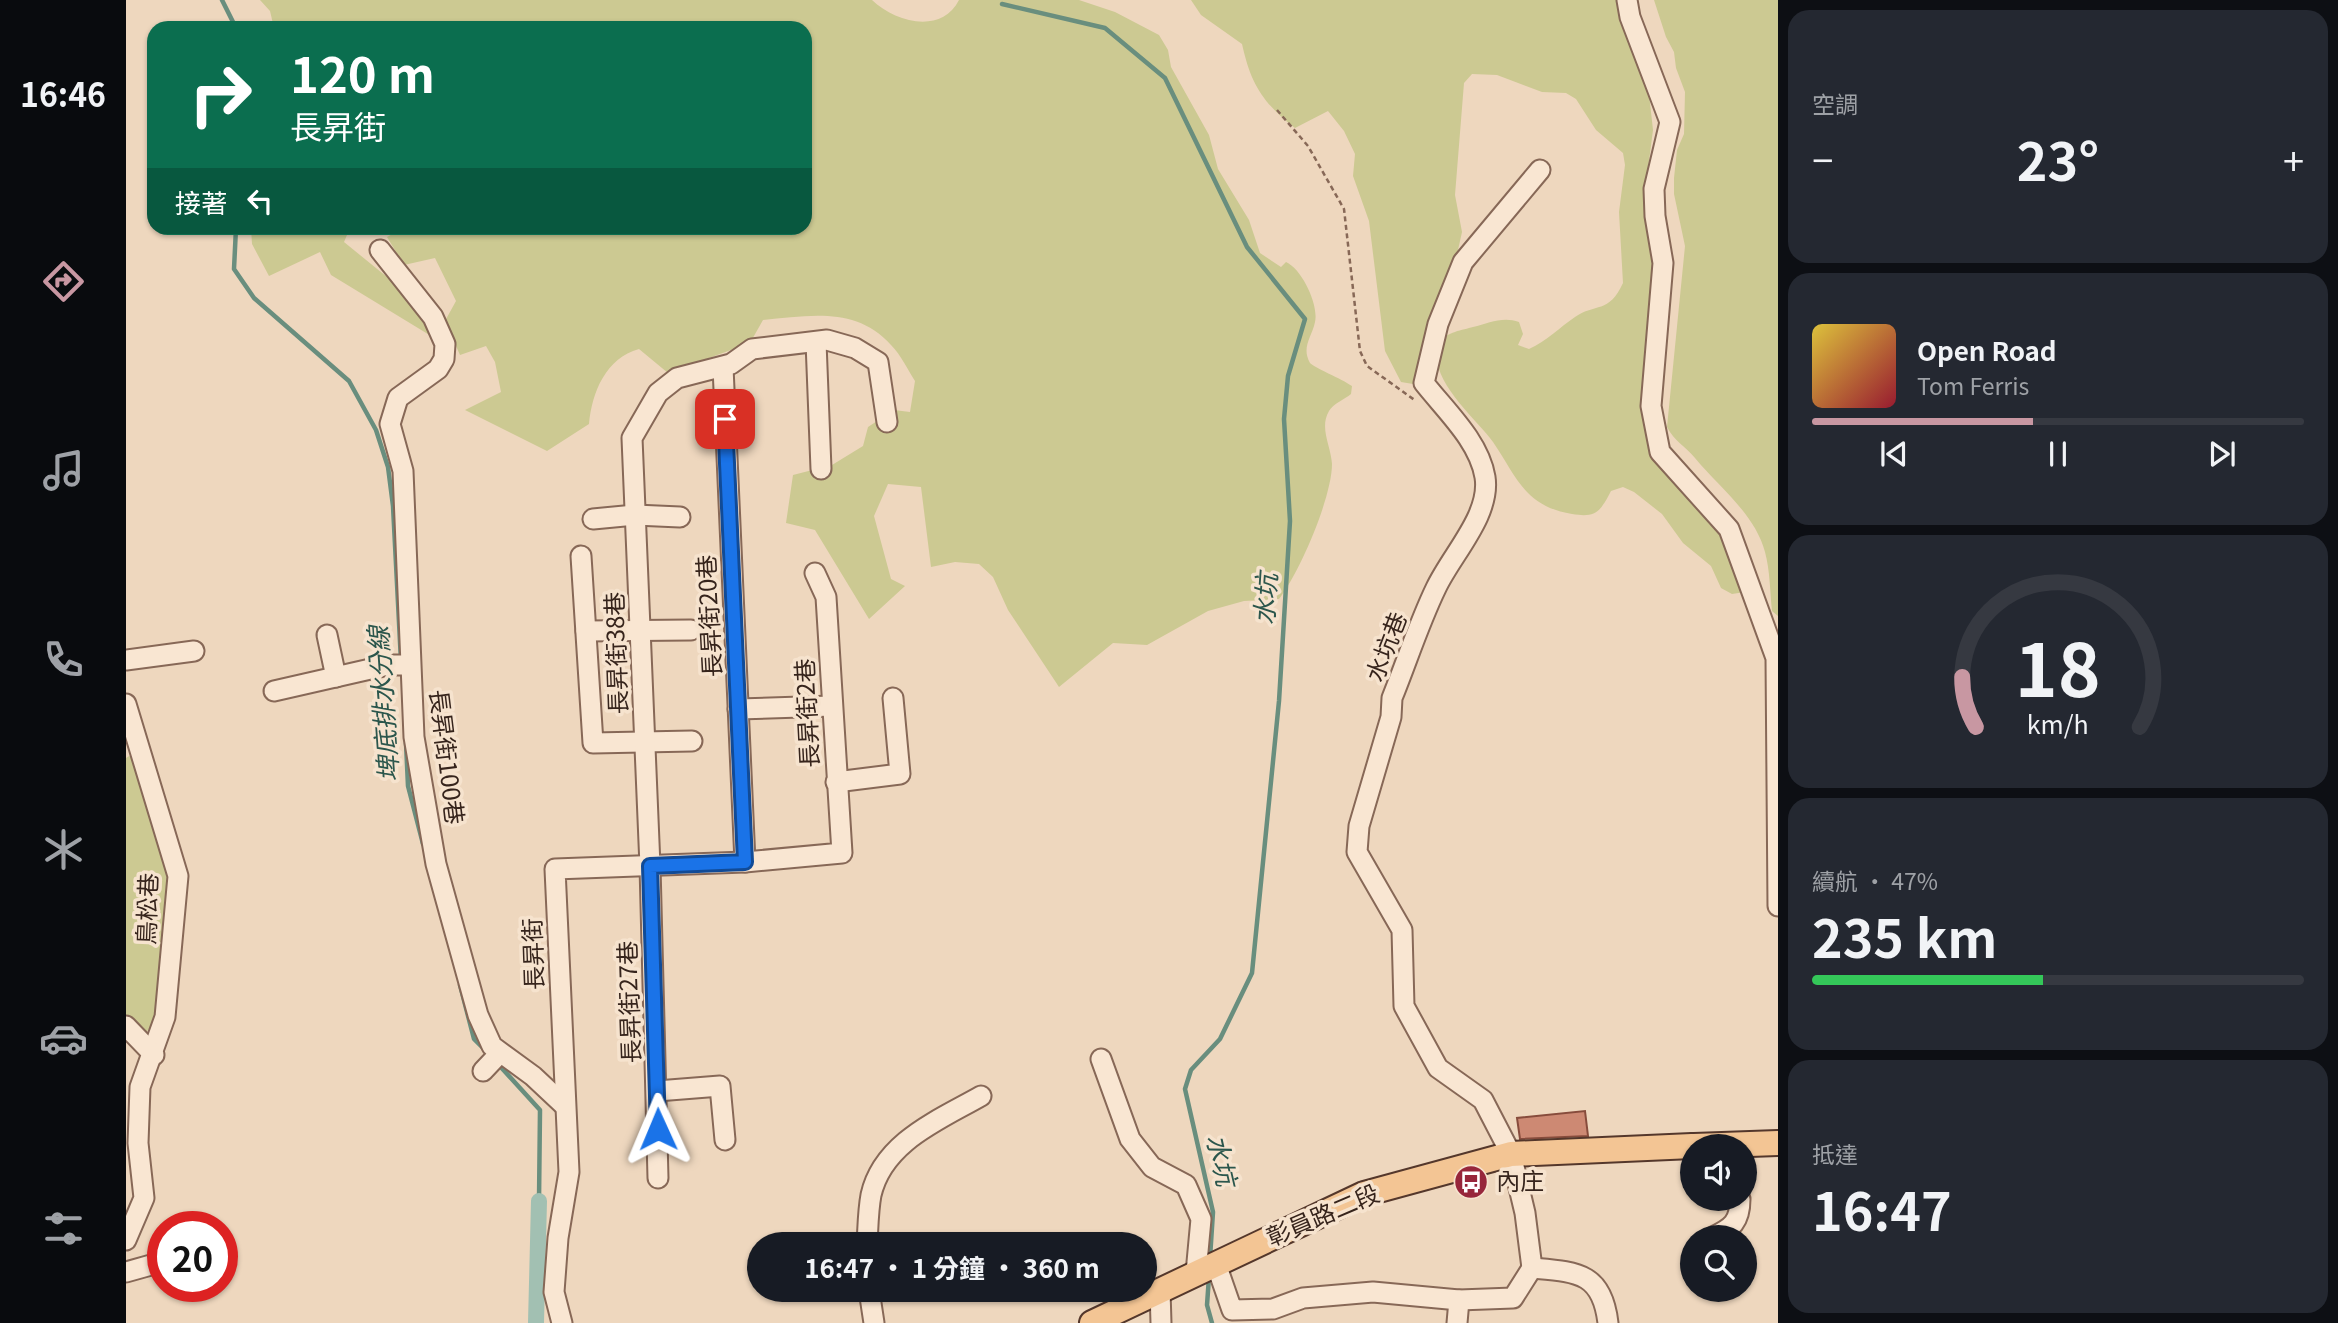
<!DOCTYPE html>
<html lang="zh-TW">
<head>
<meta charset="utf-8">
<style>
  body { margin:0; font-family:Georgia,"Noto Sans TC",serif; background:#242831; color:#f1f3f6; height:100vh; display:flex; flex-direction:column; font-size:26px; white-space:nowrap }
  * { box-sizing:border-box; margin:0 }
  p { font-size:23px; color:#9ea1a6 }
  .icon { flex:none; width:38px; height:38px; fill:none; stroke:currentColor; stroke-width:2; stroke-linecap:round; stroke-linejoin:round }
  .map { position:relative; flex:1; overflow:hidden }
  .panel { display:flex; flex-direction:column; gap:10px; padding:10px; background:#0d0f14; width:560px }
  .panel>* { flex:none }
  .hud { position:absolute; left:21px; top:21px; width:665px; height:214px; border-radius:21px; box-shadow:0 2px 5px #0004; background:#0b6e4f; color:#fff; overflow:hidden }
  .fabs { position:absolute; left:1554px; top:1134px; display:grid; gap:14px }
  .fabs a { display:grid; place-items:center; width:77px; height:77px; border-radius:50%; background:#171b24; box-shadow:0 2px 5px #0004; font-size:35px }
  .speed { position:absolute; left:21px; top:1211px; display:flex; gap:14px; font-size:35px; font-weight:700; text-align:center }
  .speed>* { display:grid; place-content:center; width:91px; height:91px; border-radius:50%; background:#171b24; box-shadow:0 2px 5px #0004; line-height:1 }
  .speed .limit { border:10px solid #d22; background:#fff; color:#111 }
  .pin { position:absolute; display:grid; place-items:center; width:60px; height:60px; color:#fff; margin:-30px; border-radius:14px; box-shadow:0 4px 10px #0006 }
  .me { position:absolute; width:77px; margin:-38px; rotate:359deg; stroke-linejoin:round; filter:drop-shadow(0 0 5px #0008) }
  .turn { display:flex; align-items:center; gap:24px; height:147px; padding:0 28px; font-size:32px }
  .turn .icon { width:91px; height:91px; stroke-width:2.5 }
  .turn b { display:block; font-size:49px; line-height:60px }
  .then { display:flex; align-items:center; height:66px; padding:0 28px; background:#0003; gap:14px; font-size:26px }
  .big { font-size:52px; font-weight:700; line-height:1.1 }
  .panel .card { flex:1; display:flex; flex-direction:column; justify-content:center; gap:10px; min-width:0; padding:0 24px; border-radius:21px; background:#242831 }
  .panel .dial { align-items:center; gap:0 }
  .dial svg { height:182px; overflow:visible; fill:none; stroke:#363941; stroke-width:7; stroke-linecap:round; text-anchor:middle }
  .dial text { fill:#f1f3f6; stroke:none }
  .song { display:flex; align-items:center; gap:21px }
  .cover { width:84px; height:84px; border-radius:10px; background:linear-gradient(135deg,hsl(50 70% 55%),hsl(350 70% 35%)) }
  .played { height:7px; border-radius:4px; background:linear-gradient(90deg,#c897a2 45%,#363941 45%) }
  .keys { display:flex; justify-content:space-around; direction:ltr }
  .heat { display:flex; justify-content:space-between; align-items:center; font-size:38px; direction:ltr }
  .charge { height:10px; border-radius:5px; background:linear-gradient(90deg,#34c759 47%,#363941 0) }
  .trip { position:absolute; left:621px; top:1232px; width:410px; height:70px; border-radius:35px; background:#171b24; box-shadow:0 2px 5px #0004; font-weight:700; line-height:70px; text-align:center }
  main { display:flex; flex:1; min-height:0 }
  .dock { display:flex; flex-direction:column; width:126px; justify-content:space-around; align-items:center; background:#090b0e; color:#9ea1a6 }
  .dock .icon { width:49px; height:49px }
  .dock .active { color:#c897a2 }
  .dock b { font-size:32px; color:#f1f3f6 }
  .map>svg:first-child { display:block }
  .green { fill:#ccc992 }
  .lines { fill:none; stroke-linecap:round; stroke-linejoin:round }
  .stream { stroke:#698e7e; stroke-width:4.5 }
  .canal { stroke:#a2c0b2; stroke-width:16 }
  .building { fill:#cd8973; stroke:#874c3c; stroke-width:2 }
  .minor-casing { stroke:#876857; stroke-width:23 }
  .major-casing { stroke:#54372b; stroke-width:28 }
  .path { stroke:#876857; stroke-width:2.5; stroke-dasharray:5 3.5; stroke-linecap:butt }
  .minor { stroke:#f9e6d2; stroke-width:19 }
  .major { stroke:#f3c594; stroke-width:24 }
  .route-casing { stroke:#114b97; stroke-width:18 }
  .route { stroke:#1a73e8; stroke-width:12 }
  .labels { text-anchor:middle; stroke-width:7; stroke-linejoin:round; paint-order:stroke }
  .street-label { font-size:24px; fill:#36241c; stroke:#f6e3ce }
  .poi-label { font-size:24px; fill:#36241c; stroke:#f6e3ce; text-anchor:start }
  .water-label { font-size:26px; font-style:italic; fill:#2b564c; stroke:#f6e3ce }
</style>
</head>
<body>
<main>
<nav class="dock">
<b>16:46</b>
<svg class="icon active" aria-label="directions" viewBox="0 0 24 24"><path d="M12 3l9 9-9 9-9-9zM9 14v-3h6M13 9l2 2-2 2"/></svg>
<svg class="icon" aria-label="music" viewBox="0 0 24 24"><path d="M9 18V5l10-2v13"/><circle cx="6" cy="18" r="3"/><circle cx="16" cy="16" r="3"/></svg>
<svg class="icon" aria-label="phone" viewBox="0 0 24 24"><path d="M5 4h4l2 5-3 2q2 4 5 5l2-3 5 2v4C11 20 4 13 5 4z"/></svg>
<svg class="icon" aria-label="climate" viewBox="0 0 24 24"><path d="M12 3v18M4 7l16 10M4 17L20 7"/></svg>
<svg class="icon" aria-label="car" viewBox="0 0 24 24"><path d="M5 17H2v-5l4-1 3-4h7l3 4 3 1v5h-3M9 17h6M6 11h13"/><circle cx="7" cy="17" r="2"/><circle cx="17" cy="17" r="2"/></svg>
<svg class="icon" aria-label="filters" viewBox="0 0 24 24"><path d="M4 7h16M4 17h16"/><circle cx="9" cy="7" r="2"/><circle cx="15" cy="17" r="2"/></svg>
</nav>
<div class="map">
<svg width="1652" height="1323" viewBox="0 0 1652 1323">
  <rect width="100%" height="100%" fill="#eed7be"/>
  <!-- green -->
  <g class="green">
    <path d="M 134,0 L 746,0 C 769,22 815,35 833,0 L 953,0 L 989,12 L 1033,35 L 1042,50 L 1045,67 L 1083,135 L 1092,169 L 1123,220 L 1134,253 L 1155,267 L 1160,262 C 1176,269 1193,305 1189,322 C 1186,337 1175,347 1184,363 C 1187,367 1216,379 1226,386 L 1225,394 C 1219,399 1207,404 1203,411 C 1193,428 1205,446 1206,464 C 1206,497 1174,572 1153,599 L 1118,601 L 1082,611 L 1021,645 L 987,643 L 933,687 L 882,610 L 867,577 L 853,564 L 829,562 L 805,567 L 795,487 L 762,484 L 748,516 L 765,579 L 779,586 L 743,619 L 689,530 L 660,523 L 667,475 L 706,465 L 737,446 L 742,427 L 768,410 L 784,412 L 789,381 C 782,370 775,355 765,345 C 730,306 683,316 637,320 L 624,343 L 542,373 L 513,349 C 480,358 466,392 463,424 L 421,451 L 339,410 L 375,392 L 369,362 L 360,346 L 334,355 L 319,321 L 330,301 L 309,258 L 278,265 L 261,237 L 277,228 L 679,228 L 679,28 L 148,28 L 144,11 Z"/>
    <path d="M 1065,0 L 1492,0 L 1523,94 L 1527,130 L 1520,184 L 1531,281 L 1518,354 L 1519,428 L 1523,440 L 1585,513 L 1619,592 L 1606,594 L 1595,588 L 1585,566 L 1557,543 L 1536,514 L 1508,492 L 1497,487 L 1485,491 C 1474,512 1470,518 1446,514 C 1398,506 1391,477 1367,442 C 1351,419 1297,376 1314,342 C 1320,332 1337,330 1347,327 C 1363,323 1377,316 1393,322 L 1397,334 L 1392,345 L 1403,349 C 1421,341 1434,327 1449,317 C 1469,303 1483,314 1497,283 L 1493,212 L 1499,165 L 1497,153 L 1470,130 L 1450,99 L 1440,93 L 1416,92 L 1371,75 L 1346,74 L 1338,83 L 1329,195 L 1336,232 L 1320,304 L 1296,349 L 1287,384 L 1275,382 L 1259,351 L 1243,221 L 1227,176 L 1229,154 L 1218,131 L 1202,111 L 1169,128 C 1136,102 1125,84 1116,44 L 1075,15 Z"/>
    <path d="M 1528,0 L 1652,0 L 1652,616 L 1646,611 C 1644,592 1644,570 1639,552 C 1629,514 1593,487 1569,458 C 1559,446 1548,441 1541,427 L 1559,246 L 1548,194 L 1548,178 L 1551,150 L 1558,134 L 1559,92 L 1550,68 L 1548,52 L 1540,37 Z"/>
    <path d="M 125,228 L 224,228 L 218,242 L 261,277 L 289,294 L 310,339 L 205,275 L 194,252 L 143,276 L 126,244 Z"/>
    <path d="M 15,749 L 46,853 L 32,1020 L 21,1031 L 8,1034 L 0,1023 L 0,758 Z"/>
  </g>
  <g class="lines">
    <!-- stream -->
    <g class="stream">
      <path d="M 96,0 L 110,28"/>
      <path d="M 876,4 L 979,28 L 1039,78 L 1121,247 L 1179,319 L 1162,376 L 1158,419 L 1164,521 L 1153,701 L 1126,973 L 1094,1039 L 1065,1070 L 1059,1089 L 1087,1212 L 1084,1258"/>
      <path d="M 110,228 L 108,269 L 128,298 L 223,381 L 250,430 L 262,467 L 267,506 L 275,661"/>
      <path d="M 280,743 L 282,786 L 297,844"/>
      <path d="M 334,985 L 348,1039 L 359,1050"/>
      <path d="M 372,1064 L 414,1110 L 413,1201"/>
      <path d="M 1083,1277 L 1081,1305 L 1086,1323"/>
    </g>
    <!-- canal -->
    <path class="canal" d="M 410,1323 L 413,1201"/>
  </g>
  <!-- building -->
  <path class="building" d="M 1459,1111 L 1462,1136 L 1394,1139 L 1391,1118 Z"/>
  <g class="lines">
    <!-- minor casing -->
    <g class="minor-casing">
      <g id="minor">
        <path d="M 1501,0 L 1504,17 L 1544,122 L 1528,189 L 1529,216 L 1537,263 L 1525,406 L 1534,452 L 1603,529 L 1650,658 L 1652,906"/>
        <path d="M 254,250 L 307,317 L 319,344 L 318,359 L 312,369 L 272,398 L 264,424 L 277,471 L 288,737 L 310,864 L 352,1015 L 366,1046 L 407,1076 L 439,1106"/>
        <path d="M 690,342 L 695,469"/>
        <path d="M 597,367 L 619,862"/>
        <path d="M 467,519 L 509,515 L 554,517"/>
        <path d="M 455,556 L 467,743 L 566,741"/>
        <path d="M 460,631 L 565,630"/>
        <path d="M 201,635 L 210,677"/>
        <path d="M 0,660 L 68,651"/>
        <path d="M 148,691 L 262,665 L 284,665"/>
        <path d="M 0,704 L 52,876 L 39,1017 L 14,1087 L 12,1143 L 18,1198 L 0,1240"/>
        <path d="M 612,709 L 706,706"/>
        <path d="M 710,782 L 774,774 L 767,698"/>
        <path d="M 0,1026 L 28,1055"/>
        <path d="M 975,1059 L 1004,1139 L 1026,1167 L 1060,1185 L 1075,1219 L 1070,1273"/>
        <path d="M 357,1071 L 374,1053"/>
        <path d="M 531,1091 L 594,1086 L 599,1140"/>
        <path d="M 532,1178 L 524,866 L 506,438 L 532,393 L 551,378 L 605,364 L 626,349 L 701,340 L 729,348 L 752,362 L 761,422"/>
        <path d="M 1587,1237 C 1606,1228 1614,1222 1614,1199"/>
        <path d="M 741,1244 C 742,1228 742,1211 745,1195 C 757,1142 813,1120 855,1096"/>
        <path d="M 1090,1264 L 1106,1310 L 1147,1309 L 1177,1298 L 1247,1292 L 1333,1300 L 1387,1298 L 1406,1268"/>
        <path d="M 1406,1268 L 1399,1213 L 1385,1154 L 1357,1100 L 1312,1068 L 1278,1006 L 1276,930 L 1231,852 L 1233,826 L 1265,717 L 1266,698 C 1281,661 1293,623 1310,588 C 1326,554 1365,515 1359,477 C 1353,441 1320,411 1298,383 L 1312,324 L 1337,262 L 1414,170"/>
        <path d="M 1406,1268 C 1451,1272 1476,1272 1482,1323"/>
        <path d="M 0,1272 L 25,1265 L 37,1266"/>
        <path d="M 743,1290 L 748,1323"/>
        <path d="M 1034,1290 L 1035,1323"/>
        <path d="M 436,1323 L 428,1292 L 432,1238 L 443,1172 L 429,869 L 619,862 L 716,853 L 700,597 L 689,573"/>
        <path d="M 1331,1323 L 1333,1300"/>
      </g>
    </g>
    <!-- major casing -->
    <g class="major-casing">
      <g id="major">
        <path d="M 1568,1146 L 1652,1143"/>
        <path d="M 966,1323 L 1238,1194 L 1385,1154 L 1566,1146"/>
      </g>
    </g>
    <!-- path -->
    <path class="path" d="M 1151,110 L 1182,146 L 1218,209 L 1234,351 L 1241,366 L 1290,401"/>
    <!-- minor -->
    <use href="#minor" class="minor"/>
    <!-- major -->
    <use href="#major" class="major"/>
  </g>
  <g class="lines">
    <!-- route casing -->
    <g class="route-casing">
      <path id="route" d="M 532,1129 L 524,866 L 619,862 L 599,419"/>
    </g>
    <!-- route -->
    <use href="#route" class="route"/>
  </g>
  <!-- icons -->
  <defs>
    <g id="bus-disc" transform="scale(1.75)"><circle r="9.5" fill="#97263b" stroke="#f6e3ce"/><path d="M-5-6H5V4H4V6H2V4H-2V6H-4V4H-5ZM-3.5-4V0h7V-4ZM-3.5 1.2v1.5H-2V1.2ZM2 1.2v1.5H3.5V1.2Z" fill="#fff"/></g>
  </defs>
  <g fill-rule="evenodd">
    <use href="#bus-disc" x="1345" y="1182"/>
  </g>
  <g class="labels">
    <!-- street labels -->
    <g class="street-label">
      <text transform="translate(584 616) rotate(-93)" y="8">長昇街20巷</text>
      <text transform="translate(1261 647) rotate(-69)" y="8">水坑巷</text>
      <text transform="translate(491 653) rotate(-92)" y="8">長昇街38巷</text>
      <text transform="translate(682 713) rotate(-93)" y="8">長昇街2巷</text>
      <text transform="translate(320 757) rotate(83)" y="8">長昇街100巷</text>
      <text transform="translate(22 909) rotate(-88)" y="8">鳥松巷</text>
      <text transform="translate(408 954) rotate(-92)" y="8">長昇街</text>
      <text transform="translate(504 1002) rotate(-92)" y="8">長昇街27巷</text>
      <text transform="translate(1197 1216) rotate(-23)" y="8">彰員路二段</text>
    </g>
    <!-- poi labels -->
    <g class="poi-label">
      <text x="1370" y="1190">內庄</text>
    </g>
    <!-- water labels -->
    <g class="water-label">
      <text transform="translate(1140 599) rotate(-86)" y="9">水坑</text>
      <text transform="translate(258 704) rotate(-94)" y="9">埤底排水分線</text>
      <text transform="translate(1095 1160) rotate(77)" y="9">水坑</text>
    </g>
  </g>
</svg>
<div class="fabs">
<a><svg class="icon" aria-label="sound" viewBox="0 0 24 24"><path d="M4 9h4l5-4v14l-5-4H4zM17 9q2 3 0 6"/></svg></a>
<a><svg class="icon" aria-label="search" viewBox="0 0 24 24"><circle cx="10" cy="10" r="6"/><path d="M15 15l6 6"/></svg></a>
</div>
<div class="speed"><div class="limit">20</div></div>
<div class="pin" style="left:599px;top:419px;background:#d93025"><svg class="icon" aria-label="arrive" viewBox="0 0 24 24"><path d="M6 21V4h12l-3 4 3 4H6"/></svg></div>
<svg class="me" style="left:532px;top:1129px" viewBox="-20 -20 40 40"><path d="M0-17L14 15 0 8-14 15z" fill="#1a73e8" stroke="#fff" stroke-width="4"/></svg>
<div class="trip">16:47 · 1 分鐘 · 360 m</div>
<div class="hud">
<div class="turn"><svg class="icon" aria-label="right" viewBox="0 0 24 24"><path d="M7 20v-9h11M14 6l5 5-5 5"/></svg><div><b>120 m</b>長昇街</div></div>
<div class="then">接著<svg class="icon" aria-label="left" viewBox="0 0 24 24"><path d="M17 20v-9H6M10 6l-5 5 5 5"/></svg></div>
</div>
</div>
<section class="panel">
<div class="card"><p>空調</p>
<div class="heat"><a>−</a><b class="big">23°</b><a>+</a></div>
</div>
<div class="card">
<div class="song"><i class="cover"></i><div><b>Open Road</b><p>Tom Ferris</p></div></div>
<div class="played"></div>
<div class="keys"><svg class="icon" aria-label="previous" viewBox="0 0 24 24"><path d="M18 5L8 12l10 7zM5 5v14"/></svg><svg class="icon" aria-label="pause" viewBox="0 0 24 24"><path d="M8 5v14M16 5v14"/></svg><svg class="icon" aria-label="next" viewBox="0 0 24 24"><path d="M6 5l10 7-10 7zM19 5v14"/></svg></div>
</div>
<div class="card dial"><svg viewBox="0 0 100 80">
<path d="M14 69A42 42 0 1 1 86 69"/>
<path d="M14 69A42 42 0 0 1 8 47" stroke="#c897a2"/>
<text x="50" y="56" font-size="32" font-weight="700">18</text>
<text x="50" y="72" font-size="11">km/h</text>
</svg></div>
<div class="card"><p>續航 · 47%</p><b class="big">235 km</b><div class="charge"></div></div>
<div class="card"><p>抵達</p><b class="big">16:47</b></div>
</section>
</main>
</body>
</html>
